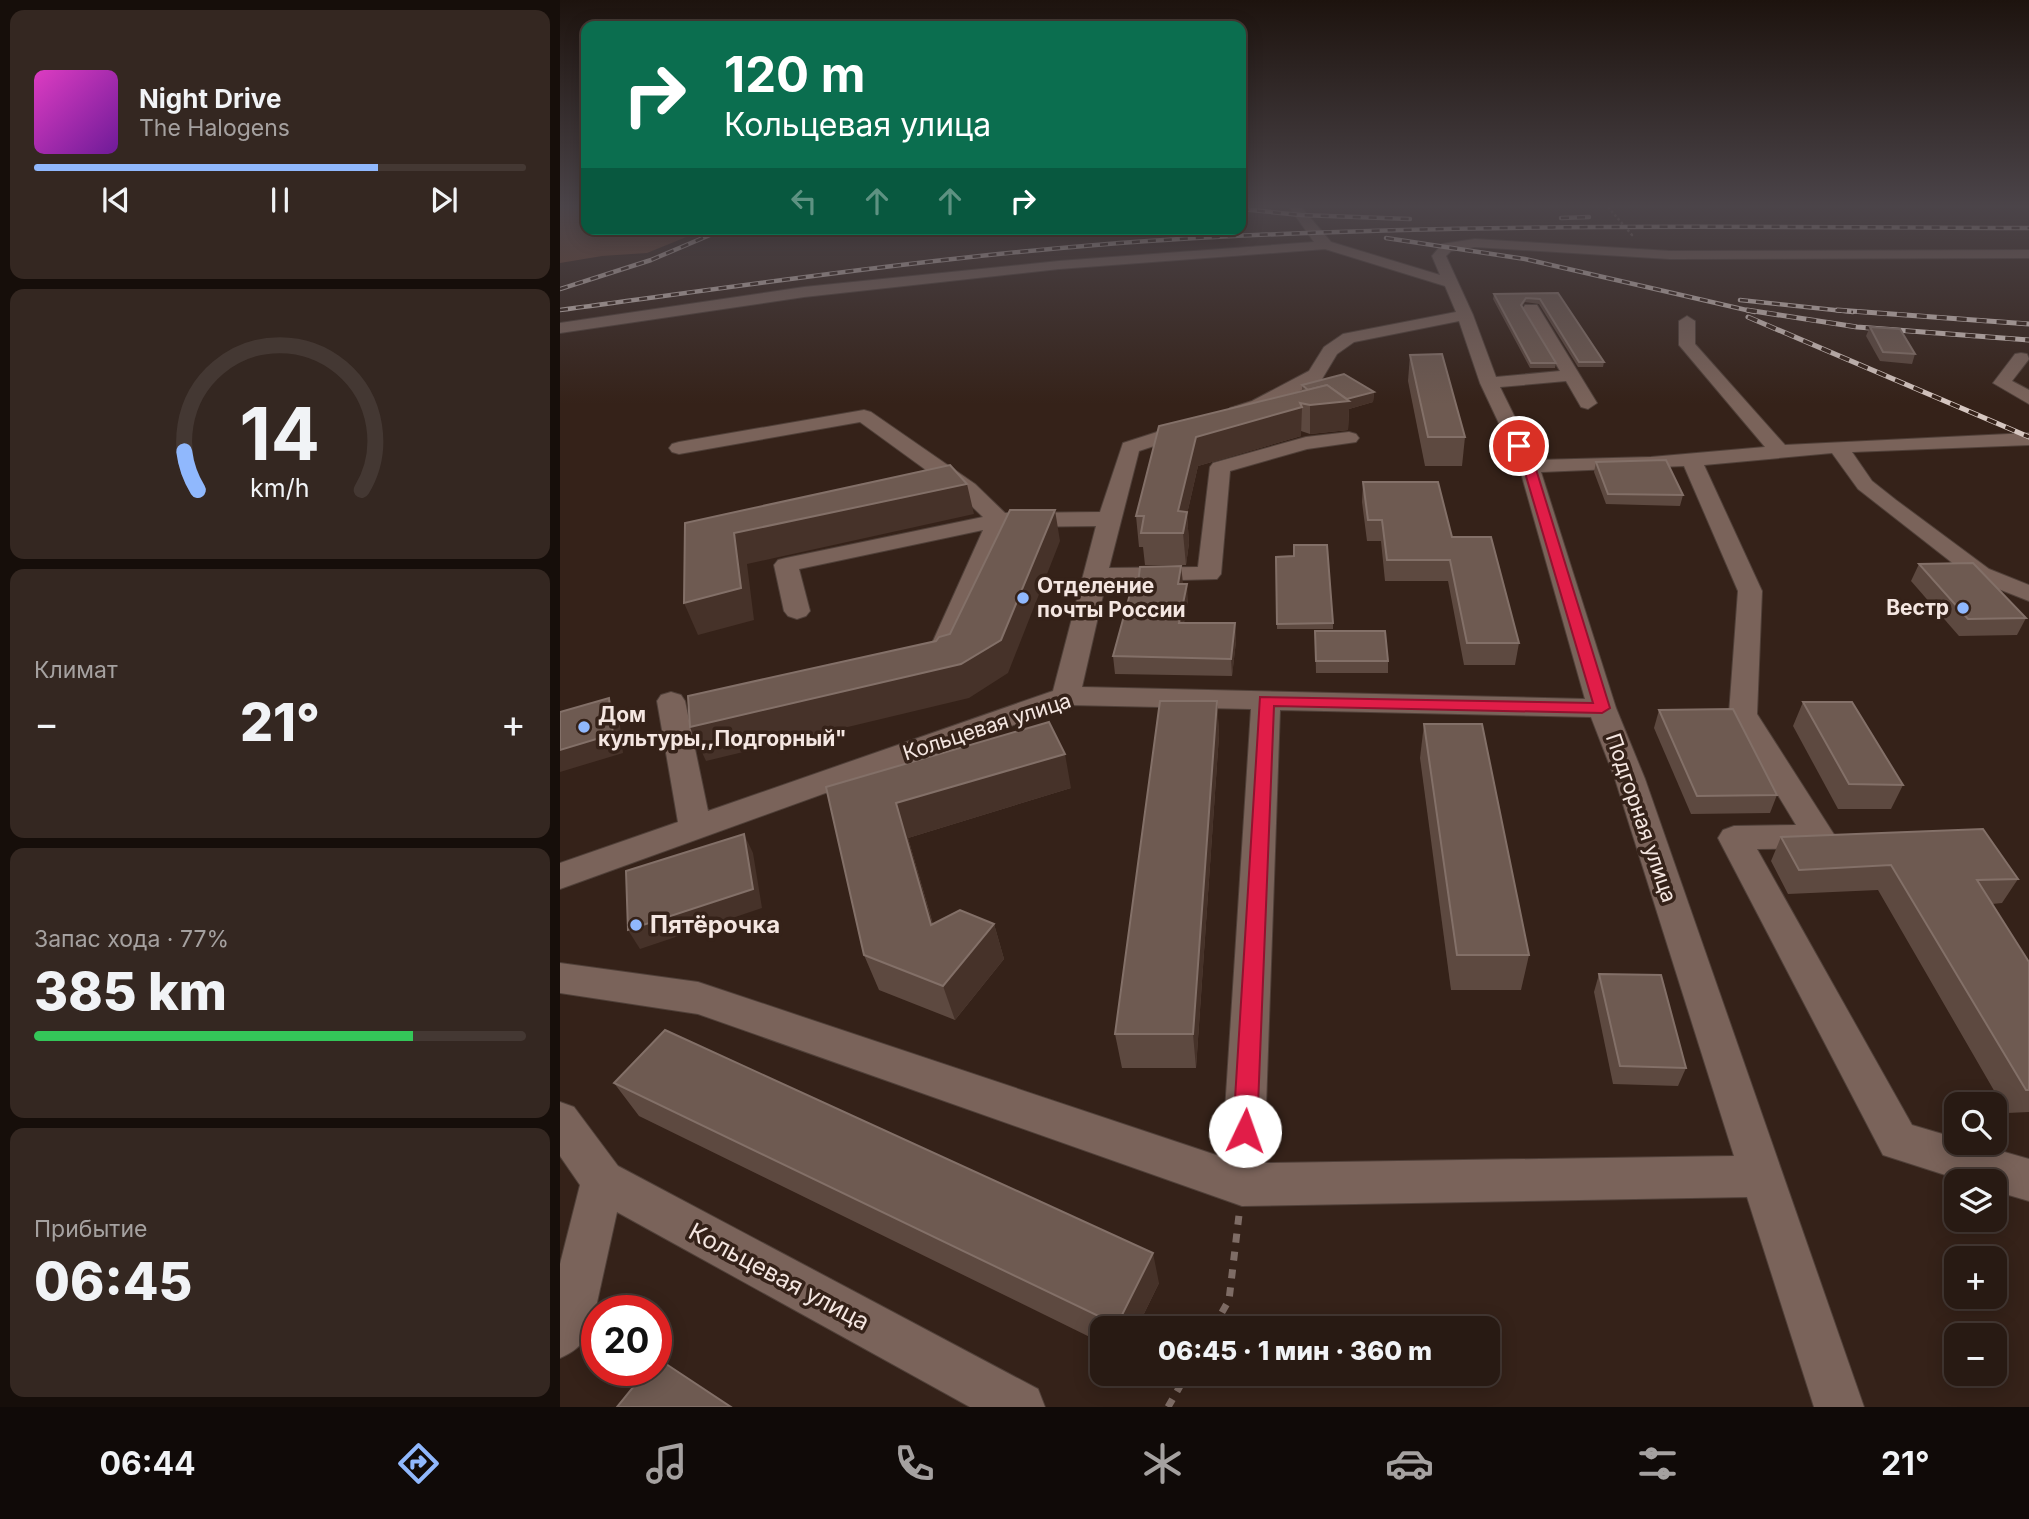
<!DOCTYPE html>
<html lang="ru">
<head>
<meta charset="utf-8">
<style>
  body { margin:0; font-family:Inter,sans-serif; background:#342721; color:#f1f3f6; height:100vh; display:flex; flex-direction:column; font-size:26px; white-space:nowrap }
  * { box-sizing:border-box; margin:0 }
  p { font-size:23px; color:#a5a1a0 }
  .icon { flex:none; width:38px; height:38px; fill:none; stroke:currentColor; stroke-width:2; stroke-linecap:round; stroke-linejoin:round }
  .map { position:relative; flex:1; overflow:hidden }
  .drawer { display:flex; flex-direction:column; gap:10px; padding:10px; background:#160e0a; width:560px }
  .drawer>* { flex:none }
  .hud { position:absolute; left:21px; top:21px; width:665px; height:214px; border-radius:14px; box-shadow:0 4px 18px #0003,0 0 0 2px #443833; background:#0b6e4f; color:#fff; overflow:hidden }
  .buttons { position:absolute; left:1384px; top:1092px; display:grid; gap:14px }
  .buttons a { display:grid; place-items:center; width:63px; height:63px; border-radius:14px; background:#281a13; box-shadow:0 4px 18px #0003,0 0 0 2px #443833; font-size:35px }
  .speed { position:absolute; left:21px; top:1295px; display:flex; gap:14px; font-size:35px; font-weight:700; text-align:center }
  .speed>* { display:grid; place-content:center; width:91px; height:91px; border-radius:50%; background:#281a13; box-shadow:0 4px 18px #0003,0 0 0 2px #443833; line-height:1 }
  .speed .limit { border:10px solid #d22; background:#fff; color:#111 }
  .pin { position:absolute; display:grid; place-items:center; width:60px; height:60px; color:#fff; margin:-30px; border:4px solid #fff; border-radius:50%; box-shadow:0 2px 7px #0007 }
  .me { position:absolute; width:77px; margin:-38px; rotate:3deg; stroke-linejoin:round; filter:drop-shadow(0 0 5px #0008) }
  .turn { display:flex; align-items:center; gap:24px; height:147px; padding:0 28px; font-size:32px }
  .turn .icon { width:91px; height:91px; stroke-width:2.5 }
  .turn b { display:block; font-size:49px; line-height:60px }
  .lanes { display:flex; align-items:center; height:66px; padding:0 28px; background:#0003; justify-content:center; gap:35px; direction:ltr }
  .lanes .off { opacity:.35 }
  .big { font-size:52px; font-weight:800; line-height:1.1 }
  .drawer .widget { flex:1; display:flex; flex-direction:column; justify-content:center; gap:10px; min-width:0; padding:0 24px; border-radius:14px; background:#342721 }
  .drawer .dial { align-items:center; gap:0 }
  .dial svg { height:182px; overflow:visible; fill:none; stroke:#443833; stroke-width:7; stroke-linecap:round; text-anchor:middle }
  .dial text { fill:#f1f3f6; stroke:none }
  .song { display:flex; align-items:center; gap:21px }
  .cover { width:84px; height:84px; border-radius:10px; background:linear-gradient(135deg,hsl(310 70% 55%),hsl(280 70% 35%)) }
  .played { height:7px; border-radius:4px; background:linear-gradient(90deg,#90b8fd 70%,#443833 70%) }
  .keys { display:flex; justify-content:space-around; direction:ltr }
  .heat { display:flex; justify-content:space-between; align-items:center; font-size:38px; direction:ltr }
  .charge { height:10px; border-radius:5px; background:linear-gradient(90deg,#34c759 77%,#443833 0) }
  .trip { position:absolute; left:530px; top:1316px; width:410px; height:70px; border-radius:14px; background:#281a13; box-shadow:0 4px 18px #0003,0 0 0 2px #443833; font-weight:800; line-height:70px; text-align:center }
  .dock { display:flex; height:112px; justify-content:space-around; align-items:center; background:#100a08; color:#a5a1a0 }
  .dock .icon { width:49px; height:49px }
  .dock .on { color:#90b8fd }
  .dock b { font-size:32px; color:#f1f3f6 }
  main { display:flex; flex:1; min-height:0 }
  .map>svg:first-child { display:block }
  .green { fill:#6c422f }
  .lines { fill:none; stroke-linecap:round; stroke-linejoin:round }
  .minor-casing { stroke:#504039; stroke-width:2 }
  .path-far1 { stroke:#7e6c65; stroke-width:2.5; stroke-dasharray:2.5 2.5; stroke-linecap:butt }
  .path { stroke:#7e6c65; stroke-width:7; stroke-dasharray:9 9; stroke-linecap:butt }
  .minor { fill:#7a635a; fill-rule:evenodd }
  .rail-far1-casing { stroke:#d6c7c1; stroke-width:4.5 }
  .rail-casing { stroke:#d6c7c1; stroke-width:5 }
  .rail-far1 { stroke:#352219; stroke-width:2.5; stroke-dasharray:8; stroke-linecap:butt }
  .rail { stroke:#352219; stroke-width:3.5; stroke-dasharray:10; stroke-linecap:butt }
  .wall { fill:#5d4940 }
  .shaded-wall { fill:#463229 }
  .building { fill:#6e5a51; stroke:#837068; stroke-width:2 }
  .route { fill:#e11d48; stroke:#92132f; stroke-width:2 }
  .poi-dot { fill:#90b8fd; stroke:#352219; stroke-width:2.5 }
  .labels { text-anchor:middle; stroke-width:7; stroke-linejoin:round; paint-order:stroke }
  .poi-label { font-size:21px; font-weight:bold; fill:#f4e6e1; stroke:#352219; text-anchor:start }
  .street-label { font-size:21px; fill:#f4e6e1; stroke:#352219 }
  .near-poi-label { font-size:24px; font-weight:bold; fill:#f4e6e1; stroke:#352219; text-anchor:start }
  .near-street-label { font-size:24px; fill:#f4e6e1; stroke:#352219 }
</style>
</head>
<body>
<main>
<section class="drawer">
<div class="widget">
<div class="song"><i class="cover"></i><div><b>Night Drive</b><p>The Halogens</p></div></div>
<div class="played"></div>
<div class="keys"><svg class="icon" aria-label="previous" viewBox="0 0 24 24"><path d="M18 5L8 12l10 7zM5 5v14"/></svg><svg class="icon" aria-label="pause" viewBox="0 0 24 24"><path d="M8 5v14M16 5v14"/></svg><svg class="icon" aria-label="next" viewBox="0 0 24 24"><path d="M6 5l10 7-10 7zM19 5v14"/></svg></div>
</div>
<div class="widget dial"><svg viewBox="0 0 100 80">
<path d="M14 69A42 42 0 1 1 86 69"/>
<path d="M14 69A42 42 0 0 1 8 52" stroke="#90b8fd"/>
<text x="50" y="56" font-size="32" font-weight="700">14</text>
<text x="50" y="72" font-size="11">km/h</text>
</svg></div>
<div class="widget"><p>Климат</p>
<div class="heat"><a>−</a><b class="big">21°</b><a>+</a></div>
</div>
<div class="widget"><p>Запас хода · 77%</p><b class="big">385 km</b><div class="charge"></div></div>
<div class="widget"><p>Прибытие</p><b class="big">06:45</b></div>
</section>
<div class="map">
<svg width="1469" height="1407" viewBox="0 0 1469 1407">
  <rect width="100%" height="100%" fill="#352219"/>
  <!-- green -->
  <path class="green" d="M 0,207 L 26,207 L 26,229 L 146,229 L 87,253 L 42,256 L 0,263 Z"/>
  <g class="lines">
    <!-- minor casing -->
    <g class="minor-casing">
      <g id="minor">
        <path d="M 729,207 L 741,207 L 771,242 L 880,275 L 872,256 L 882,244 L 915,239 L 1110,251 L 1469,250 L 1469,258 L 1110,259 L 915,247 L 891,251 L 886,256 L 913,315 L 936,377 L 1000,371 L 963,308 L 965,305 L 977,305 L 1037,403 L 1028,409 L 1021,407 L 1006,381 L 940,387 L 976,460 L 1091,457 L 1205,447 L 1119,345 L 1119,321 L 1127,316 L 1135,321 L 1135,344 L 1225,445 L 1469,433 L 1469,445 L 1292,452 L 1312,481 L 1336,500 L 1429,569 L 1469,585 L 1469,601 L 1413,579 L 1298,489 L 1272,453 L 1144,465 L 1202,591 L 1197,714 L 1275,836 L 1270,844 L 1259,848 L 1197,849 L 1352,1125 L 1396,1138 L 1396,1143 L 1413,1143 L 1469,1159 L 1469,1201 L 1435,1191 L 1435,1181 L 1404,1181 L 1323,1155 L 1158,838 L 1163,830 L 1174,826 L 1236,825 L 1169,714 L 1178,591 L 1124,466 L 981,472 L 1056,708 L 1085,779 L 1304,1407 L 1254,1407 L 1187,1197 L 682,1206 L 138,1014 L 0,993 L 0,963 L 138,982 L 662,1157 L 691,709 L 509,705 L 0,889 L 0,863 L 118,822 L 97,701 L 101,695 L 111,692 L 121,695 L 125,701 L 148,811 L 493,691 L 536,526 L 447,527 L 388,666 L 384,672 L 372,675 L 363,673 L 359,667 L 364,661 L 423,530 L 239,569 L 250,611 L 246,616 L 237,619 L 228,616 L 224,611 L 214,565 L 218,560 L 226,558 L 423,517 L 399,494 L 300,422 L 119,454 L 112,452 L 109,448 L 112,444 L 119,442 L 304,410 L 311,412 L 415,484 L 445,513 L 540,512 L 563,443 L 625,423 L 639,423 L 642,427 L 639,431 L 579,451 L 549,568 L 638,567 L 650,467 L 653,463 L 746,437 L 789,432 L 796,434 L 799,438 L 796,442 L 747,449 L 670,471 L 661,574 L 657,579 L 546,582 L 522,687 L 1025,699 L 959,466 L 920,383 L 899,321 L 794,342 L 777,354 L 762,379 L 706,409 L 677,418 L 668,412 L 670,408 L 692,401 L 749,371 L 764,347 L 783,334 L 896,312 L 885,286 L 765,249 L 499,269 L 244,297 L 0,333 L 0,323 L 244,287 L 499,261 L 754,242 ZM 720,710 L 1031,717 L 1055,779 L 1174,1156 L 704,1163 Z"/>
        <path d="M 1461,353 L 1467,354 L 1469,359 L 1452,381 L 1469,390 L 1469,404 L 1433,383 L 1455,354 Z"/>
        <path d="M 0,1102 L 14,1107 L 58,1166 L 478,1389 L 485,1407 L 410,1407 L 57,1212 L 32,1325 C 24,1343 18,1350 0,1358 L 0,1264 L 20,1185 L 0,1156 Z"/>
      </g>
    </g>
    <!-- path-far1 -->
    <path class="path-far1" d="M 1048,207 L 1072,235 L 1069,234"/>
    <!-- path -->
    <g class="path">
      <path d="M 653,1328 L 669,1300 L 679,1215"/>
      <path d="M 608,1407 L 627,1374"/>
    </g>
    <!-- minor -->
    <use href="#minor" class="minor"/>
    <!-- rail-far1 casing -->
    <g class="rail-far1-casing">
      <g id="rail-far1">
        <path d="M 681,209 L 741,215 L 850,219"/>
        <path d="M 1001,218 L 1029,217"/>
        <path d="M 826,238 L 965,259 L 1195,312"/>
        <path d="M 0,289 L 91,260 L 164,229"/>
        <path d="M 1180,300 L 1293,312"/>
        <path d="M 0,310 C 217,281 435,248 655,237 C 926,223 1198,227 1469,228"/>
      </g>
    </g>
    <!-- rail casing -->
    <g class="rail-casing">
      <g id="rail">
        <path d="M 1187,310 L 1297,327 L 1469,340"/>
        <path d="M 1277,310 L 1469,324"/>
        <path d="M 1188,317 L 1469,437"/>
      </g>
    </g>
    <!-- rail-far1 -->
    <use href="#rail-far1" class="rail-far1"/>
    <!-- rail -->
    <use href="#rail" class="rail"/>
  </g>
  <!-- wall -->
  <g class="wall">
    <path d="M 998,293 L 1044,362 L 1043,367 L 1018,367 L 979,304 L 965,302 L 962,307 L 996,363 L 995,368 L 970,368 L 933,299 L 934,294 Z"/>
    <path d="M 1310,327 L 1355,354 L 1352,364 L 1320,361 L 1306,336 Z"/>
    <path d="M 850,355 L 905,437 L 902,466 L 865,466 L 848,381 Z"/>
    <path d="M 742,385 L 814,392 L 813,402 L 789,409 L 788,430 L 750,434 L 741,431 L 741,436 L 638,466 L 627,514 L 629,543 L 626,565 L 585,565 L 583,547 L 579,547 L 576,516 L 599,426 L 742,391 Z"/>
    <path d="M 1036,462 L 1123,495 L 1120,506 L 1046,504 L 1034,472 Z"/>
    <path d="M 803,482 L 892,537 L 959,643 L 955,665 L 904,665 L 888,581 L 825,581 L 821,541 L 807,541 L 802,502 Z"/>
    <path d="M 716,557 L 773,623 L 773,629 L 717,629 Z"/>
    <path d="M 1359,564 L 1466,618 L 1457,635 L 1399,636 L 1351,581 Z"/>
    <path d="M 622,584 L 628,601 L 624,623 L 675,623 L 676,641 L 672,676 L 555,674 L 553,656 Z"/>
    <path d="M 755,631 L 828,661 L 828,673 L 756,673 Z"/>
    <path d="M 657,701 L 659,735 L 636,1068 L 562,1068 L 555,1034 Z"/>
    <path d="M 1243,702 L 1343,785 L 1331,809 L 1278,809 L 1233,726 Z"/>
    <path d="M 1099,710 L 1217,795 L 1210,813 L 1131,814 L 1094,728 Z"/>
    <path d="M 864,724 L 969,955 L 961,990 L 891,990 L 860,758 Z"/>
    <path d="M 266,787 L 511,788 L 348,838 L 373,924 L 434,924 L 444,959 L 395,1020 L 319,990 L 304,955 Z"/>
    <path d="M 1221,837 L 1458,879 L 1442,903 L 1432,904 L 1469,962 L 1469,1112 L 1447,1113 L 1318,890 L 1228,894 L 1211,861 Z"/>
    <path d="M 1039,974 L 1126,1068 L 1118,1086 L 1053,1084 L 1034,992 Z"/>
    <path d="M 54,1083 L 599,1283 L 577,1328 L 542,1328 L 542,1343 L 79,1116 Z"/>
  </g>
  <!-- shaded-wall -->
  <g class="shaded-wall">
    <path d="M 814,392 L 813,402 L 789,409 L 788,430 L 750,434 L 750,405 Z"/>
    <path d="M 742,407 L 741,436 L 638,466 L 627,514 L 629,543 L 626,565 L 623,533 L 618,511 L 636,437 Z"/>
    <path d="M 407,484 L 414,514 L 187,564 L 194,620 L 138,635 L 124,603 L 174,533 Z"/>
    <path d="M 495,510 L 500,541 L 448,673 L 409,698 L 146,761 L 130,727 L 401,664 Z"/>
    <path d="M 621,566 L 623,583 L 620,601 L 618,584 Z"/>
    <path d="M 627,584 L 628,601 L 620,640 L 619,623 Z"/>
    <path d="M 675,623 L 676,641 L 672,676 L 671,659 Z"/>
    <path d="M 49,698 L 59,716 L 63,753 L 0,772 L 0,750 Z"/>
    <path d="M 657,701 L 659,735 L 636,1068 L 633,1034 Z"/>
    <path d="M 505,754 L 511,788 L 348,838 L 383,960 L 371,925 L 336,803 Z"/>
    <path d="M 184,834 L 193,853 L 202,908 L 80,949 L 68,930 Z"/>
    <path d="M 434,924 L 444,959 L 395,1020 L 383,986 Z"/>
    <path d="M 593,1253 L 599,1283 L 577,1328 L 558,1328 L 557,1325 Z"/>
  </g>
  <!-- building -->
  <g class="building">
    <path d="M 998,293 L 1044,362 L 1019,362 L 980,299 L 966,298 L 961,305 L 996,363 L 971,363 L 934,294 Z"/>
    <path d="M 1310,327 L 1340,329 L 1355,354 L 1323,352 Z"/>
    <path d="M 882,354 L 905,437 L 868,437 L 850,355 Z"/>
    <path d="M 784,374 L 814,392 L 787,399 L 767,385 L 748,390 L 742,385 Z"/>
    <path d="M 767,385 L 789,401 L 750,405 L 740,403 L 742,407 L 636,437 L 618,511 L 627,512 L 623,533 L 581,533 L 584,516 L 576,516 L 599,426 Z"/>
    <path d="M 1106,460 L 1123,495 L 1048,494 L 1036,462 Z"/>
    <path d="M 390,465 L 407,484 L 174,533 L 181,588 L 124,603 L 125,523 Z"/>
    <path d="M 803,482 L 878,482 L 892,537 L 931,537 L 959,643 L 907,643 L 890,560 L 827,560 L 822,520 L 808,520 Z"/>
    <path d="M 450,510 L 495,510 L 441,640 L 401,664 L 130,727 L 128,696 L 376,641 L 379,637 L 390,634 Z"/>
    <path d="M 734,545 L 767,545 L 773,623 L 717,624 L 716,557 L 734,556 Z"/>
    <path d="M 1413,563 L 1466,618 L 1408,619 L 1359,564 Z"/>
    <path d="M 621,566 L 618,584 L 627,584 L 619,623 L 675,623 L 671,659 L 553,656 L 573,583 L 578,583 L 580,567 Z"/>
    <path d="M 755,631 L 825,631 L 828,661 L 756,661 Z"/>
    <path d="M 49,698 L 53,734 L 0,750 L 0,712 Z"/>
    <path d="M 600,701 L 657,701 L 633,1034 L 555,1034 Z"/>
    <path d="M 1243,702 L 1292,702 L 1343,785 L 1289,784 Z"/>
    <path d="M 1173,709 L 1217,795 L 1137,796 L 1099,710 Z"/>
    <path d="M 489,722 L 505,754 L 336,803 L 371,925 L 400,910 L 434,924 L 383,986 L 304,955 L 266,787 Z"/>
    <path d="M 864,724 L 922,724 L 969,955 L 897,955 Z"/>
    <path d="M 1423,829 L 1458,879 L 1417,880 L 1469,962 L 1469,1090 L 1466,1090 L 1331,865 L 1239,870 L 1221,837 Z"/>
    <path d="M 184,834 L 193,889 L 68,930 L 66,871 Z"/>
    <path d="M 1039,974 L 1101,975 L 1126,1068 L 1060,1066 Z"/>
    <path d="M 105,1030 L 593,1253 L 557,1325 L 54,1083 Z"/>
    <path d="M 97,1358 L 171,1407 L 57,1407 L 87,1370 L 96,1370 L 96,1360 Z"/>
  </g>
  <!-- sky -->
  <linearGradient id="sky" x2="0" y2="1"><stop stop-color="#1d130e"/><stop offset="0.51" stop-color="#4b4449"/><stop offset="1" stop-color="#4b4449" stop-opacity="0"/></linearGradient>
  <rect width="1469" height="404" fill="url(#sky)"/>
  <!-- route -->
  <path class="route" d="M 959,442 L 965,446 L 975,466 L 1050,708 L 1042,713 L 714,706 L 697,1131 L 693,1139 L 685,1142 L 677,1139 L 673,1131 L 700,697 L 1033,703 L 963,466 L 953,446 Z"/>
  <!-- markers -->
  <g class="poi-dot">
    <circle cx="463" cy="598" r="7"/>
    <circle cx="1403" cy="608" r="7"/>
    <circle cx="24" cy="727" r="7"/>
    <circle cx="76" cy="925" r="7"/>
  </g>
  <g class="labels">
    <!-- poi labels -->
    <g class="poi-label">
      <text x="477" y="593">Отделение<tspan x="477" dy="24">почты России</tspan></text>
      <text x="1389" y="615" text-anchor="end">Вестр</text>
      <text x="38" y="722">Дом<tspan x="38" dy="24">культуры,,Подгорный"</tspan></text>
    </g>
    <!-- street labels -->
    <g class="street-label">
      <text transform="translate(427 727) rotate(-18)" y="7">Кольцевая улица</text>
      <text transform="translate(1081 818) rotate(71)" y="7">Подгорная улица</text>
    </g>
    <!-- near-poi labels -->
    <g class="near-poi-label">
      <text x="90" y="933">Пятёрочка</text>
    </g>
    <!-- near-street labels -->
    <g class="near-street-label">
      <text transform="translate(219 1277) rotate(28)" y="8">Кольцевая улица</text>
    </g>
  </g>
</svg>
<div class="buttons">
<a><svg class="icon" aria-label="search" viewBox="0 0 24 24"><circle cx="10" cy="10" r="6"/><path d="M15 15l6 6"/></svg></a>
<a><svg class="icon" aria-label="layers" viewBox="0 0 24 24"><path d="M12 4l9 5-9 5-9-5zM3 14l9 5 9-5"/></svg></a>
<a>+</a>
<a>−</a>
</div>
<div class="speed"><div class="limit">20</div></div>
<div class="pin" style="left:959px;top:446px;background:#d93025"><svg class="icon" aria-label="arrive" viewBox="0 0 24 24"><path d="M6 21V4h12l-3 4 3 4H6"/></svg></div>
<svg class="me" style="left:685px;top:1131px" viewBox="-20 -20 40 40"><circle r="19" fill="#fff"/><path d="M0-13L10 11 0 6-10 11z" fill="#e11d48"/></svg>
<div class="trip">06:45 · 1 мин · 360 m</div>
<div class="hud">
<div class="turn"><svg class="icon" aria-label="right" viewBox="0 0 24 24"><path d="M7 20v-9h11M14 6l5 5-5 5"/></svg><div><b>120 m</b>Кольцевая улица</div></div>
<div class="lanes"><svg class="icon off" aria-label="left" viewBox="0 0 24 24"><path d="M17 20v-9H6M10 6l-5 5 5 5"/></svg><svg class="icon off" aria-label="ahead" viewBox="0 0 24 24"><path d="M12 20V5M6 11l6-6 6 6"/></svg><svg class="icon off" aria-label="ahead" viewBox="0 0 24 24"><path d="M12 20V5M6 11l6-6 6 6"/></svg><svg class="icon" aria-label="right" viewBox="0 0 24 24"><path d="M7 20v-9h11M14 6l5 5-5 5"/></svg></div>
</div>
</div>
</main>
<nav class="dock">
<b>06:44</b>
<svg class="icon on" aria-label="directions" viewBox="0 0 24 24"><path d="M12 3l9 9-9 9-9-9zM9 14v-3h6M13 9l2 2-2 2"/></svg>
<svg class="icon" aria-label="music" viewBox="0 0 24 24"><path d="M9 18V5l10-2v13"/><circle cx="6" cy="18" r="3"/><circle cx="16" cy="16" r="3"/></svg>
<svg class="icon" aria-label="phone" viewBox="0 0 24 24"><path d="M5 4h4l2 5-3 2q2 4 5 5l2-3 5 2v4C11 20 4 13 5 4z"/></svg>
<svg class="icon" aria-label="climate" viewBox="0 0 24 24"><path d="M12 3v18M4 7l16 10M4 17L20 7"/></svg>
<svg class="icon" aria-label="car" viewBox="0 0 24 24"><path d="M5 17H2v-5l4-1 3-4h7l3 4 3 1v5h-3M9 17h6M6 11h13"/><circle cx="7" cy="17" r="2"/><circle cx="17" cy="17" r="2"/></svg>
<svg class="icon" aria-label="filters" viewBox="0 0 24 24"><path d="M4 7h16M4 17h16"/><circle cx="9" cy="7" r="2"/><circle cx="15" cy="17" r="2"/></svg>
<b>21°</b>
</nav>
</body>
</html>
